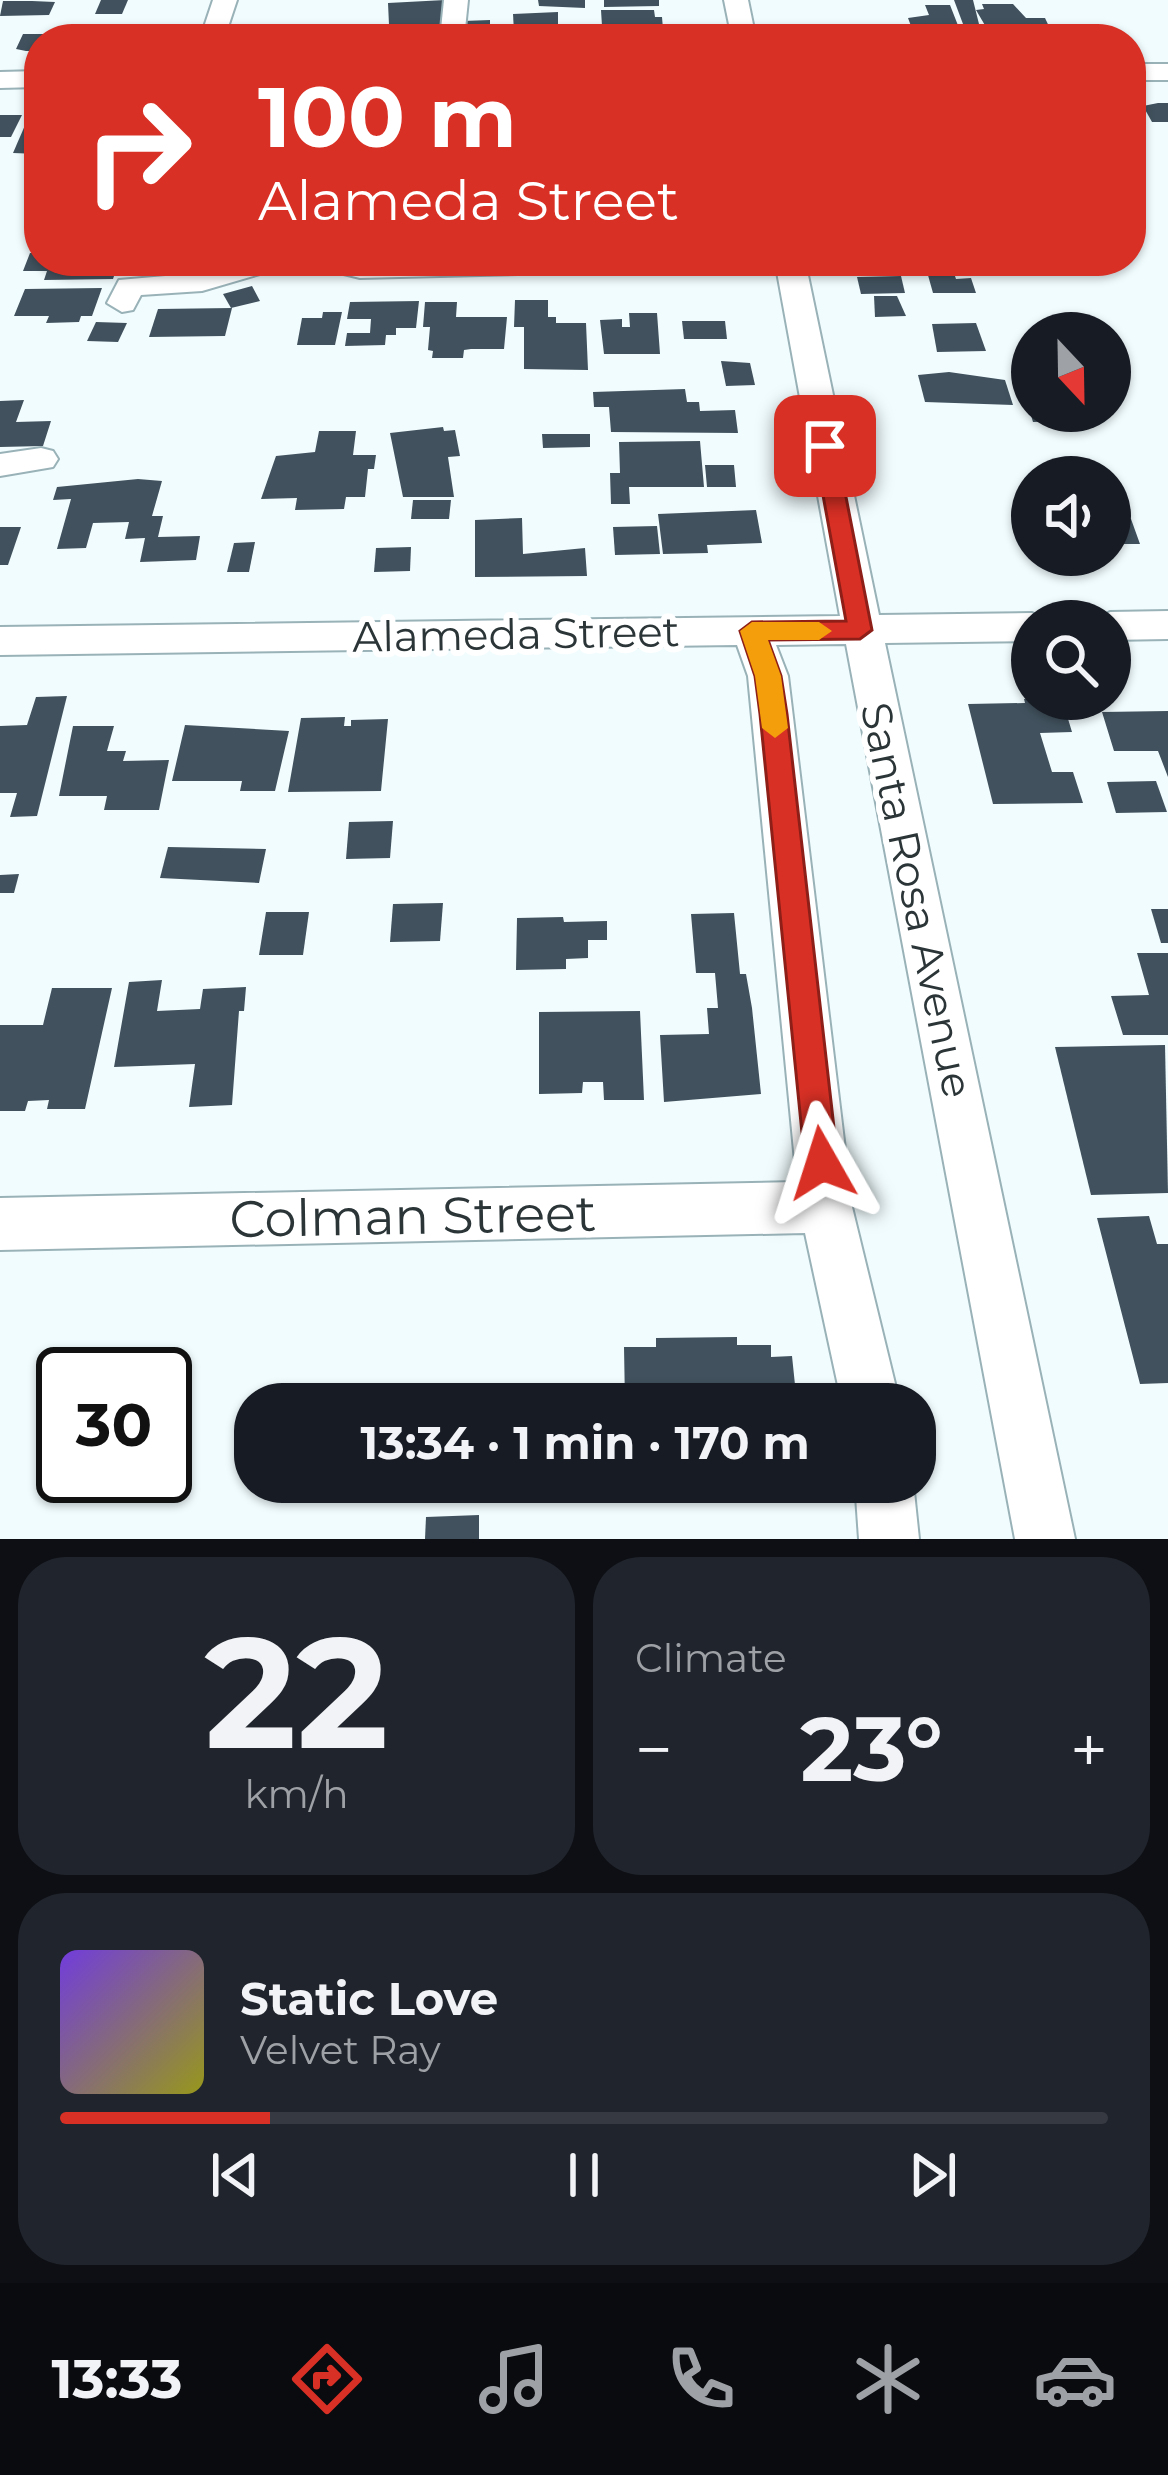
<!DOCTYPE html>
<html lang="en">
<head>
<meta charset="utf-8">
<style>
  body { margin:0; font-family:Montserrat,sans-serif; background:#20242c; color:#f1f3f6; height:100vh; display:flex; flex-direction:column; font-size:45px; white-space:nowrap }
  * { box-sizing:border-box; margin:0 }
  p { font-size:39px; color:#9ea1a6 }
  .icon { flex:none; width:66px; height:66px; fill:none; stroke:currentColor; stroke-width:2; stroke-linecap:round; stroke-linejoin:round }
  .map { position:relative; height:1539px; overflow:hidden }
  .drawer { display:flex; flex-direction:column; gap:18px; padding:18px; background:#0d0f14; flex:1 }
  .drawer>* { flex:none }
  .guide { position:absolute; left:24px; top:24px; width:1122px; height:252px; border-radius:48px; box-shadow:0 3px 9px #0004; background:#d93025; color:#fff; overflow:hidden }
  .needle { width:78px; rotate:158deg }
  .fabs { position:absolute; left:1011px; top:312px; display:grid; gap:24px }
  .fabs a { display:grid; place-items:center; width:120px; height:120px; border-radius:50%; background:#171b24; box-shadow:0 3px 9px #0004; font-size:60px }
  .speed { position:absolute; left:36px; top:1347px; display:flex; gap:24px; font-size:60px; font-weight:700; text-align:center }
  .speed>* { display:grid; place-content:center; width:156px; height:156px; border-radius:50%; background:#171b24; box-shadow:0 3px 9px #0004; line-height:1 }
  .speed .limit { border:6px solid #111; border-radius:18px; background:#fff; color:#111 }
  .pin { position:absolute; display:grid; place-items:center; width:102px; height:102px; color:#fff; margin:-51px; border-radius:24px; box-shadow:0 6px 18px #0006 }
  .me { position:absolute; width:132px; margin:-66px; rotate:354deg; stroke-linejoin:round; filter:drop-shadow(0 0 9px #0008) }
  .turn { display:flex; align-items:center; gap:42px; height:252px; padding:0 36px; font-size:54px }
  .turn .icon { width:156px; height:156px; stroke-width:2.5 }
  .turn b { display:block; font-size:84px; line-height:102px }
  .big { font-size:90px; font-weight:700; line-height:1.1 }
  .drawer .card { flex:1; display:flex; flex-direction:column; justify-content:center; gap:18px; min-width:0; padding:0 42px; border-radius:48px; background:#20242c }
  .drawer .dial { align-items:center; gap:0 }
  .dial b { font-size:156px; line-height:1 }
  .song { display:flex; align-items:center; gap:36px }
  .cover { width:144px; height:144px; border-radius:18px; background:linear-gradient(135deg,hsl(260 70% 55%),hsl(60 70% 35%)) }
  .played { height:12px; border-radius:6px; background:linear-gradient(90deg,#d93025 20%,#363941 20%) }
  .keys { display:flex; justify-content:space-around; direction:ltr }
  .heat { display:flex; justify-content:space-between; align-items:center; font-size:66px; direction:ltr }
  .drawer .tiles { flex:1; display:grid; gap:18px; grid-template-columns:1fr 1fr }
  .card:last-child { grid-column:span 2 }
  .trip { position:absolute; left:234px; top:1383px; width:702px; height:120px; border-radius:48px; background:#171b24; box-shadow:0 3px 9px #0004; font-weight:700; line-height:120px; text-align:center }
  .tabs { display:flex; height:192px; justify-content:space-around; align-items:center; background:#090b0e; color:#9ea1a6 }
  .tabs .icon { width:84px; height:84px }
  .tabs .selected { color:#d93025 }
  .tabs b { font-size:54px; color:#f1f3f6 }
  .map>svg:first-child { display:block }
  .building { fill:#41525e }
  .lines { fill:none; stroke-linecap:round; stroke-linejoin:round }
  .minor-casing { stroke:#99b2b8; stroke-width:4 }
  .minor { fill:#fff; fill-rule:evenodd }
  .route { fill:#d93025; stroke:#8d1f18; stroke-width:3 }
  .slow { fill:#f59e0b }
  .labels { text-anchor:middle; stroke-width:12; stroke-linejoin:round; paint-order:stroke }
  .street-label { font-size:42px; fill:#2b3538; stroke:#fff }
  .near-street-label { font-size:51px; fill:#2b3538; stroke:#fff }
</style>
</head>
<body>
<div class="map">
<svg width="1168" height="1539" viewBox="0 0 1168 1539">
  <rect width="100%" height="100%" fill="#f1fcfe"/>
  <!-- building -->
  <g class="building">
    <path d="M 101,0 L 128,0 L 122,14 L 95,14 Z"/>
    <path d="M 445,0 L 442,25 L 403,30 L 403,25 L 389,25 L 388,3 Z"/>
    <path d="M 538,0 L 585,0 L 585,8 L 539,6 Z"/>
    <path d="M 604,0 L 659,0 L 659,6 L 604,7 Z"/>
    <path d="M 954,0 L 973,0 L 979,24 L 963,24 Z"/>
    <path d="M 3,1 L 32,1 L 55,2 L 49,15 L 0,16 Z"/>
    <path d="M 982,4 L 1013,4 L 1026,18 L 1045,18 L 1055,39 L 993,39 L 976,10 L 984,9 Z"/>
    <path d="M 925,5 L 950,5 L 959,28 L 911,26 L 908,18 L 929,15 Z"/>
    <path d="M 601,10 L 654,10 L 655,17 L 662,17 L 663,29 L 602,26 Z"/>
    <path d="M 558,12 L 558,31 L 514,32 L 513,14 Z"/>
    <path d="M 490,20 L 490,39 L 462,39 L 463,21 Z"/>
    <path d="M 833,24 L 901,28 L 905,39 L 834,38 Z"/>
    <path d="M 173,29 L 170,39 L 131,39 L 134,30 Z"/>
    <path d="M 23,34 L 58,34 L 56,39 L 39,39 L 39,51 L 26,51 L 16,49 Z"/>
    <path d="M 1158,103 L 1168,103 L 1168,122 L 1152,122 L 1143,106 Z"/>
    <path d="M 0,115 L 22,115 L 11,137 L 0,137 Z"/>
    <path d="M 39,122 L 39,154 L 13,153 L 26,123 Z"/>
    <path d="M 30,253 L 39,253 L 39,261 L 55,263 L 119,261 L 113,279 L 44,280 L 47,271 L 23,271 Z"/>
    <path d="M 924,261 L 993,261 L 996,268 L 954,273 L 956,279 L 971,278 L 976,293 L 933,293 Z"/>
    <path d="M 901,276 L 905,293 L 861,294 L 857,277 Z"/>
    <path d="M 252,286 L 260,301 L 231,308 L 223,294 Z"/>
    <path d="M 102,288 L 92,316 L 81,316 L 79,322 L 46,323 L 49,316 L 14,316 L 25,289 Z"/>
    <path d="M 874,296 L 897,296 L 906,316 L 875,317 Z"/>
    <path d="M 515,300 L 548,300 L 548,317 L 556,317 L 556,323 L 586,323 L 588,370 L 524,369 L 524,327 L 514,327 Z"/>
    <path d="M 419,301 L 416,328 L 396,328 L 396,335 L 386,335 L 385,345 L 345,346 L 347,333 L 370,333 L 371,319 L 347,319 L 350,302 Z"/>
    <path d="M 425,302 L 457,302 L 456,317 L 507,317 L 504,349 L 471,349 L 464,350 L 463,358 L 432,358 L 433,351 L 428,350 L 430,327 L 423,327 Z"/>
    <path d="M 232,308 L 225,336 L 149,337 L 158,309 Z"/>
    <path d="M 323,312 L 342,312 L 335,345 L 297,345 L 302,318 L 322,318 Z"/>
    <path d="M 629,313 L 657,313 L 660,354 L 604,354 L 600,320 L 622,319 L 622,327 L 630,327 Z"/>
    <path d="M 682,321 L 725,321 L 727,339 L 684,339 Z"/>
    <path d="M 96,322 L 127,323 L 118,342 L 87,341 Z"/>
    <path d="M 976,323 L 986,351 L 937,352 L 932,324 Z"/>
    <path d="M 721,361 L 750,363 L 755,385 L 726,386 Z"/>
    <path d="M 949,372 L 1005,380 L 1013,405 L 925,402 L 918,375 Z"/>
    <path d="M 685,389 L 687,402 L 699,402 L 700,411 L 735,410 L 738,433 L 611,432 L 609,407 L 594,407 L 593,392 Z"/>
    <path d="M 24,400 L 16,422 L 51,421 L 43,446 L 0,447 L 0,401 Z"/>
    <path d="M 1027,402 L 1032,402 L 1032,411 L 1068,411 L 1071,421 L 1033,422 Z"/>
    <path d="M 443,427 L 444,431 L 455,430 L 460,456 L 448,457 L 454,497 L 403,497 L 390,433 Z"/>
    <path d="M 319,431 L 356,431 L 353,455 L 376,455 L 374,469 L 368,469 L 365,497 L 346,497 L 344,509 L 295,510 L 297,498 L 261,499 L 276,456 L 315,452 Z"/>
    <path d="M 542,434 L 590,434 L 590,447 L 543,448 Z"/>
    <path d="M 700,441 L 704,487 L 629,487 L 630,504 L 611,504 L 610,473 L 620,473 L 619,442 Z"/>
    <path d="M 705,465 L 734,465 L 736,487 L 707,487 Z"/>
    <path d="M 138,479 L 162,481 L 152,516 L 163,516 L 158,537 L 200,536 L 196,560 L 140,562 L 145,538 L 125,539 L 129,522 L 93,523 L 86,548 L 57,549 L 71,499 L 53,500 L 57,487 Z"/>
    <path d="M 413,500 L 451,500 L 449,519 L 411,519 Z"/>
    <path d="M 1015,505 L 1032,505 L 1032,546 L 1024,546 Z"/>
    <path d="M 756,510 L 762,543 L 707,545 L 708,553 L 663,554 L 658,514 Z"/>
    <path d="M 522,518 L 523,554 L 585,548 L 587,576 L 475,577 L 475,520 Z"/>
    <path d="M 1119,519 L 1131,519 L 1140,544 L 1110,544 L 1110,524 L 1121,524 Z"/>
    <path d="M 657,526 L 660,554 L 615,555 L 613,527 Z"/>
    <path d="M 0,527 L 21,527 L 8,565 L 0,565 Z"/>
    <path d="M 255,542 L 249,572 L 227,572 L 234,543 Z"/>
    <path d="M 411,547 L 410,571 L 374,572 L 376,548 Z"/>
    <path d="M 67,696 L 37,816 L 10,817 L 17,793 L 0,793 L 0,726 L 27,725 L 36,697 Z"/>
    <path d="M 1024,699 L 1062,699 L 1072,732 L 1040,733 L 1052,772 L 1073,772 L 1083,803 L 993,804 L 968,704 L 1025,703 Z"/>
    <path d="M 1168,711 L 1168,777 L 1158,751 L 1114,751 L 1102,712 Z"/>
    <path d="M 345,717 L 344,726 L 351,726 L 351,720 L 388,719 L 381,791 L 288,792 L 301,718 Z"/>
    <path d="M 185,725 L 289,731 L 275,791 L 240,791 L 242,781 L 172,781 Z"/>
    <path d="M 73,726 L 114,726 L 107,751 L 126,751 L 123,761 L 169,760 L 159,810 L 104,810 L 107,796 L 59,796 Z"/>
    <path d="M 1156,781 L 1167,812 L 1116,813 L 1107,782 Z"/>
    <path d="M 393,821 L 390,858 L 346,859 L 349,822 Z"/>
    <path d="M 168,847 L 266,849 L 259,883 L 160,878 Z"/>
    <path d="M 19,874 L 14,893 L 0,893 L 0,875 Z"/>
    <path d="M 443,903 L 440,941 L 390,942 L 393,904 Z"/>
    <path d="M 1151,909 L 1168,909 L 1168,943 L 1161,943 Z"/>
    <path d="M 266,912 L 309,912 L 303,955 L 259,955 Z"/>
    <path d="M 734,913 L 740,974 L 746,974 L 752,1008 L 761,1094 L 664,1102 L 660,1035 L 709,1034 L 707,1008 L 718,1008 L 715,973 L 696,973 L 691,914 Z"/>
    <path d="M 563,917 L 564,922 L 607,921 L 607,940 L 588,940 L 588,958 L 566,959 L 566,969 L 516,970 L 517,918 Z"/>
    <path d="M 1137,953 L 1168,953 L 1168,1035 L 1123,1035 L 1111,996 L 1149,995 Z"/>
    <path d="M 162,980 L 157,1011 L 200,1009 L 203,989 L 246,987 L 244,1011 L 239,1011 L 232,1105 L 189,1107 L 195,1064 L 114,1067 L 129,982 Z"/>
    <path d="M 52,988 L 112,988 L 85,1109 L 47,1109 L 49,1100 L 28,1101 L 25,1111 L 0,1111 L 0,1025 L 43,1025 Z"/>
    <path d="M 640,1011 L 644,1100 L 604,1100 L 603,1082 L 583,1082 L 582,1093 L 539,1094 L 539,1012 Z"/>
    <path d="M 1165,1045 L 1168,1193 L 1091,1195 L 1055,1047 Z"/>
    <path d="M 1149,1216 L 1157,1244 L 1168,1244 L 1168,1383 L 1140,1384 L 1097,1218 Z"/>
    <path d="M 737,1337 L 737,1345 L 771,1345 L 771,1357 L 792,1356 L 797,1404 L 625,1404 L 624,1347 L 656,1347 L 656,1338 Z"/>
    <path d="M 479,1515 L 479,1539 L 425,1539 L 426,1517 Z"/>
  </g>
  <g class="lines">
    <!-- minor casing -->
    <g class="minor-casing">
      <g id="minor">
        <path d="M 213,0 L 237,0 L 224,39 L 200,39 Z"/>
        <path d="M 444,0 L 468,0 L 464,39 L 440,39 Z"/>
        <path d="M 724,0 L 748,0 L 756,39 L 732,39 Z"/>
        <rect x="1131" y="64" width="37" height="16"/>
        <path d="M 39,71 L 39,87 L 0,88 L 0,72 Z"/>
        <path d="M 241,261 L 288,261 L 284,267 L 202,291 L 141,295 L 133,310 L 122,312 L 107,303 L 119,280 L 200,273 Z"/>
        <path d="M 311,261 L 698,261 L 683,270 L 360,278 L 315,267 Z"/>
        <path d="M 775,261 L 805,261 L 879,615 L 1032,613 L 1048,621 L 1032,621 L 1032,641 L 885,643 L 1075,1539 L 1015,1539 L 846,644 L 776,645 L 788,676 L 852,1207 L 900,1404 L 842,1404 L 805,1233 L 0,1250 L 0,1198 L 797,1182 L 748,676 L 737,645 L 0,655 L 0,627 L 840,616 Z"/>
        <path d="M 41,448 L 53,451 L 58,459 L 53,467 L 0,476 L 0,454 Z"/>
        <path d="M 1168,611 L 1168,639 L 1110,640 L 1110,621 L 1094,621 L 1110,612 Z"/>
        <path d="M 855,1482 L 913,1482 L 919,1539 L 859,1539 Z"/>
      </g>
    </g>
    <!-- minor -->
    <use href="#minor" class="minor"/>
  </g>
  <!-- route -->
  <path class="route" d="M 825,438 L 836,446 L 872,630 L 860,639 L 768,640 L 781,676 L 787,714 L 838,1163 L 834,1175 L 822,1180 L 810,1175 L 805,1163 L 760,714 L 755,676 L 740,631 L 752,622 L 846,621 L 814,446 Z"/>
  <!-- slow -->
  <path class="slow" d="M 752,622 L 819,622 L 832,631 L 819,640 L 768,640 L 781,676 L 788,728 L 775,738 L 762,728 L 755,676 L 740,631 Z"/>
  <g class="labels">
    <!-- street labels -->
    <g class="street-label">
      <text transform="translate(516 634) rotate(-1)" y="15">Alameda Street</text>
      <text transform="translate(917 900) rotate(78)" y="15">Santa Rosa Avenue</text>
    </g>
    <!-- near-street labels -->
    <g class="near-street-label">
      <text transform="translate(413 1216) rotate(-1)" y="18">Colman Street</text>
    </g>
  </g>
</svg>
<div class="fabs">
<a><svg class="needle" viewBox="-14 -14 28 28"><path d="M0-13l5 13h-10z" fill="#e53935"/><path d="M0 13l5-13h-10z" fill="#9ea1a6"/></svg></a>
<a><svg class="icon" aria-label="sound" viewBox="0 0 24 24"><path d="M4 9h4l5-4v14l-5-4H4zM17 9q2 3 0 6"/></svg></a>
<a><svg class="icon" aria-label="search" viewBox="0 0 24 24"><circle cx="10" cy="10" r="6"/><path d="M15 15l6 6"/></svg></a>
</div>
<div class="speed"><div class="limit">30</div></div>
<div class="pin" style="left:825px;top:446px;background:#d93025"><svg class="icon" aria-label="arrive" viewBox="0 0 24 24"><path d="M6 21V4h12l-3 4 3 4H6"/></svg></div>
<svg class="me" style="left:822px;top:1163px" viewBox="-20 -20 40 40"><path d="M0-17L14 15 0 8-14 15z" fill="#d93025" stroke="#fff" stroke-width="4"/></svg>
<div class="trip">13:34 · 1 min · 170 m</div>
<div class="guide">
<div class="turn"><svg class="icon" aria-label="right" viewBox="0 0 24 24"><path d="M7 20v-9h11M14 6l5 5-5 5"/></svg><div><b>100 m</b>Alameda Street</div></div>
</div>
</div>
<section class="drawer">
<div class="tiles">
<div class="card dial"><b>22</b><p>km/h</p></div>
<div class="card"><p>Climate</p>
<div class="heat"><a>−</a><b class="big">23°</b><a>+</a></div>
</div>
<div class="card">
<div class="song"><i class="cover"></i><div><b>Static Love</b><p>Velvet Ray</p></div></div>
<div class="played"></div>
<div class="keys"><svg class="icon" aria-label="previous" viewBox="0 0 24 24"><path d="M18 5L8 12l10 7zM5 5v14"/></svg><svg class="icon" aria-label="pause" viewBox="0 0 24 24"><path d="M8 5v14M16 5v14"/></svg><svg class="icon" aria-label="next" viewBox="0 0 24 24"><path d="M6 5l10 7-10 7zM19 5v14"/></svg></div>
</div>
</div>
</section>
<nav class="tabs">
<b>13:33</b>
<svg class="icon selected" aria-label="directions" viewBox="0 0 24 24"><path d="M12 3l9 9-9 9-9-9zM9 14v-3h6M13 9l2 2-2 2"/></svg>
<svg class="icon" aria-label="music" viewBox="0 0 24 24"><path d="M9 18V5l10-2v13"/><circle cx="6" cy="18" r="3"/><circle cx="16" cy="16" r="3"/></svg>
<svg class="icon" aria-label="phone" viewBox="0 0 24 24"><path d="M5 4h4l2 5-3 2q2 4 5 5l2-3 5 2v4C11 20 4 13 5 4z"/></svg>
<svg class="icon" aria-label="climate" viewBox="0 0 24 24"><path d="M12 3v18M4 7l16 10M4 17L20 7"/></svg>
<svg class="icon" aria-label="car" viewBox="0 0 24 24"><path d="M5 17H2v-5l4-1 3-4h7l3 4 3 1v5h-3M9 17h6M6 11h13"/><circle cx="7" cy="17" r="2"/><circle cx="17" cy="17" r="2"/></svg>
</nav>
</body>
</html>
